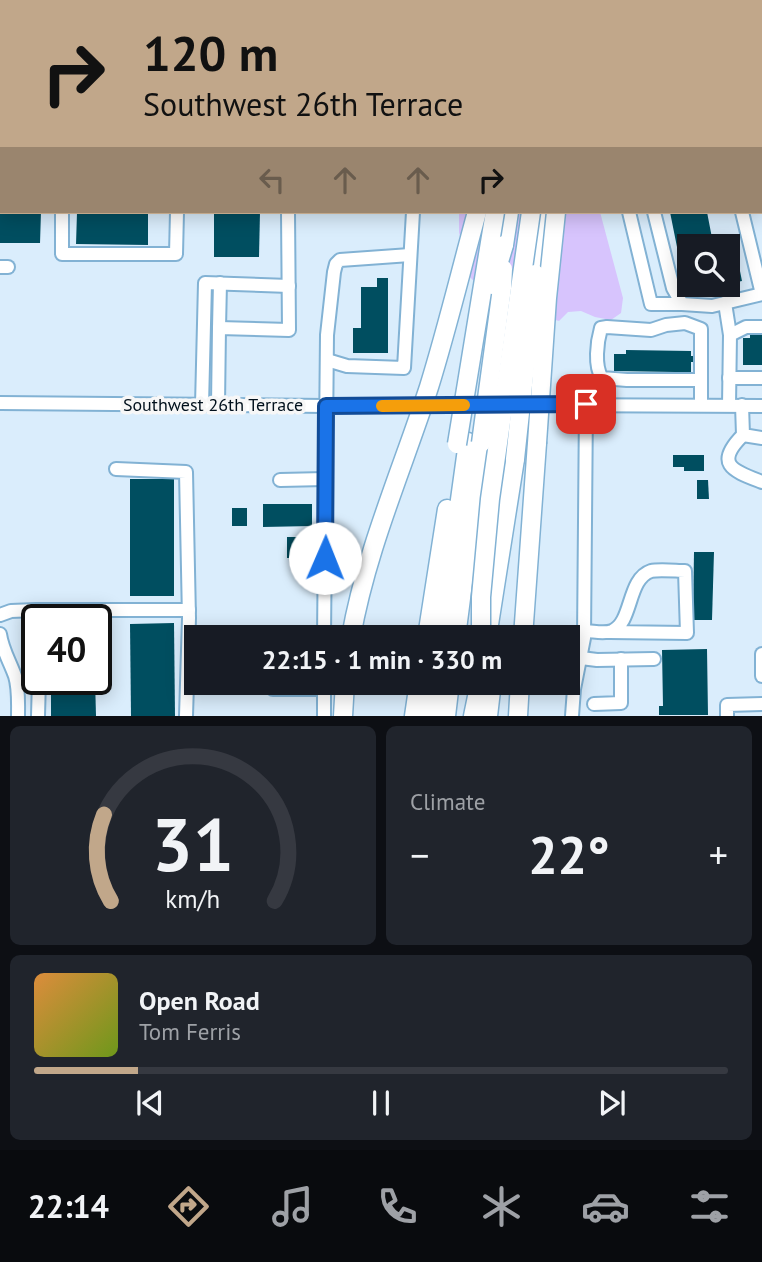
<!DOCTYPE html>
<html lang="en">
<head>
<meta charset="utf-8">
<style>
  body { margin:0; font-family:"PT Sans",sans-serif; background:#20242c; color:#f1f3f6; height:100vh; display:flex; flex-direction:column; font-size:26px; white-space:nowrap }
  * { box-sizing:border-box; margin:0 }
  p { font-size:23px; color:#9ea1a6 }
  .icon { flex:none; width:38px; height:38px; fill:none; stroke:currentColor; stroke-width:2; stroke-linecap:round; stroke-linejoin:round }
  .map { position:relative; height:716px; overflow:hidden }
  .drawer { display:flex; flex-direction:column; gap:10px; padding:10px; background:#0d0f14; flex:1 }
  .drawer>* { flex:none }
  .guide { position:absolute; left:0px; top:0px; width:763px; height:214px; box-shadow:0 4px 18px #0003; background:#c1a78a; color:#111; overflow:hidden }
  .buttons { position:absolute; left:677px; top:234px; display:grid; gap:14px }
  .buttons a { display:grid; place-items:center; width:63px; height:63px; border-radius:0px; background:#171b24; box-shadow:0 4px 18px #0003; font-size:35px }
  .speed { position:absolute; left:21px; top:604px; display:flex; gap:14px; font-size:35px; font-weight:700; text-align:center }
  .speed>* { display:grid; place-content:center; width:91px; height:91px; border-radius:50%; background:#171b24; box-shadow:0 4px 18px #0003; line-height:1 }
  .speed .limit { border:4px solid #111; border-radius:10px; background:#fff; color:#111 }
  .pin { position:absolute; display:grid; place-items:center; width:60px; height:60px; color:#fff; margin:-30px; border-radius:14px; box-shadow:0 4px 10px #0006 }
  .me { position:absolute; width:77px; margin:-38px; rotate:1deg; stroke-linejoin:round; filter:drop-shadow(0 0 5px #0008) }
  .turn { display:flex; align-items:center; gap:24px; height:147px; padding:0 28px; font-size:32px }
  .turn .icon { width:91px; height:91px; stroke-width:2.5 }
  .turn b { display:block; font-size:49px; line-height:60px }
  .lanes { display:flex; align-items:center; height:66px; padding:0 28px; background:#0003; justify-content:center; gap:35px; direction:ltr }
  .lanes .off { opacity:.35 }
  .big { font-size:52px; font-weight:700; line-height:1.1 }
  .drawer .card { flex:1; display:flex; flex-direction:column; justify-content:center; gap:10px; min-width:0; padding:0 24px; border-radius:10px; background:#20242c }
  .drawer .dial { align-items:center; gap:0 }
  .dial svg { height:182px; overflow:visible; fill:none; stroke:#363941; stroke-width:7; stroke-linecap:round; text-anchor:middle }
  .dial text { fill:#f1f3f6; stroke:none }
  .song { display:flex; align-items:center; gap:21px }
  .cover { width:84px; height:84px; border-radius:10px; background:linear-gradient(135deg,hsl(30 70% 55%),hsl(80 70% 35%)) }
  .played { height:7px; border-radius:4px; background:linear-gradient(90deg,#c1a78a 15%,#363941 15%) }
  .keys { display:flex; justify-content:space-around; direction:ltr }
  .heat { display:flex; justify-content:space-between; align-items:center; font-size:38px; direction:ltr }
  .drawer .tiles { flex:1; display:grid; gap:10px; grid-template-columns:1fr 1fr }
  .card:last-child { grid-column:span 2 }
  .trip { position:absolute; left:184px; top:625px; width:396px; height:70px; border-radius:0px; background:#171b24; box-shadow:0 4px 18px #0003; font-weight:700; line-height:70px; text-align:center }
  .dock { display:flex; height:112px; justify-content:space-around; align-items:center; background:#090b0e; color:#9ea1a6 }
  .dock .icon { width:49px; height:49px }
  .dock .on { color:#c1a78a }
  .dock b { font-size:32px; color:#f1f3f6 }
  .map>svg:first-child { display:block }
  .water { fill:#d7c4fd }
  .building { fill:#004e60 }
  .lines { fill:none; stroke-linecap:round; stroke-linejoin:round }
  .minor-casing { stroke:#82b2d4; stroke-width:16 }
  .highway-casing { stroke:#82b2d4; stroke-width:21 }
  .minor { stroke:#fff; stroke-width:12 }
  .highway { stroke:#fff; stroke-width:18 }
  .highway-bridge-casing { stroke:#82b2d4; stroke-width:21; stroke-linecap:butt }
  .highway-bridge { stroke:#fff; stroke-width:18 }
  .route-casing { stroke:#114b97; stroke-width:18 }
  .route { stroke:#1a73e8; stroke-width:12 }
  .slow { stroke:#f59e0b; stroke-width:12 }
  .labels { text-anchor:middle; stroke-width:7; stroke-linejoin:round; paint-order:stroke }
  .street-label { font-size:18px; fill:#01101c; stroke:#f7f7f7 }
</style>
</head>
<body>
<div class="map">
<svg width="762" height="716" viewBox="0 0 762 716">
  <rect width="100%" height="100%" fill="#daedfc"/>
  <!-- water -->
  <path class="water" d="M 459,212 L 600,212 L 623,298 L 621,313 L 611,320 L 595,317 L 581,311 L 568,312 L 559,321 L 495,303 L 468,275 L 459,232 Z"/>
  <!-- building -->
  <g class="building">
    <path d="M 0,212 L 41,212 L 40,243 L 0,243 Z"/>
    <path d="M 77,212 L 148,212 L 148,245 L 76,244 Z"/>
    <path d="M 214,212 L 260,212 L 259,257 L 214,257 Z"/>
    <path d="M 670,212 L 707,212 L 712,238 L 709,238 L 711,247 L 690,247 L 690,285 L 714,285 L 714,286 L 686,292 Z"/>
    <path d="M 734,241 L 742,281 L 728,284 L 728,247 L 712,247 L 712,245 Z"/>
    <path d="M 377,278 L 388,278 L 388,353 L 353,353 L 353,328 L 361,328 L 361,287 L 377,287 Z"/>
    <path d="M 750,332 L 762,332 L 762,365 L 743,365 L 743,338 L 750,338 Z"/>
    <path d="M 626,350 L 691,351 L 691,356 L 695,356 L 694,362 L 691,362 L 691,375 L 675,374 L 675,372 L 614,371 L 614,354 L 626,354 Z"/>
    <path d="M 673,455 L 704,455 L 704,471 L 684,471 L 684,467 L 673,467 Z"/>
    <rect x="130" y="479" width="44" height="117"/>
    <path d="M 697,480 L 708,480 L 709,499 L 697,499 Z"/>
    <path d="M 263,504 L 312,504 L 312,526 L 263,527 Z"/>
    <rect x="232" y="508" width="15" height="18"/>
    <rect x="287" y="537" width="13" height="21"/>
    <path d="M 694,552 L 714,552 L 712,620 L 693,620 Z"/>
    <path d="M 174,623 L 175,716 L 131,716 L 130,624 Z"/>
    <path d="M 707,649 L 708,715 L 659,715 L 659,706 L 663,706 L 662,650 Z"/>
    <path d="M 51,679 L 95,679 L 96,716 L 51,716 Z"/>
  </g>
  <g class="lines">
    <!-- minor casing -->
    <g class="minor-casing">
      <g id="minor">
        <path d="M 336,0 L 336,2"/>
        <path d="M 446,0 L 446,2"/>
        <path d="M 691,0 L 692,2"/>
        <path d="M 65,2 L 65,0"/>
        <path d="M 180,2 L 180,0"/>
        <path d="M 622,2 L 623,0"/>
        <path d="M 62,212 L 62,254 L 176,254 L 177,212"/>
        <path d="M 629,212 L 651,304 L 682,304"/>
        <path d="M 654,212 L 673,288 L 682,304 L 712,306 L 762,294"/>
        <path d="M 742,212 L 762,294"/>
        <path d="M 0,267 L 8,267"/>
        <path d="M 725,303 L 730,335"/>
        <path d="M 219,328 L 220,283"/>
        <path d="M 327,360 L 347,366 L 404,368 L 413,212"/>
        <path d="M 729,378 L 762,378"/>
        <path d="M 701,380 L 627,380 L 602,378 C 594,366 597,342 601,328 L 607,327 L 651,330 L 666,325 L 685,323 L 701,329 L 701,405"/>
        <path d="M 0,403 L 326,406 L 492,405"/>
        <path d="M 202,405 L 205,283 L 289,286"/>
        <path d="M 218,405 L 219,328 L 289,330 L 288,212"/>
        <path d="M 531,405 L 762,406"/>
        <path d="M 602,405 L 602,378"/>
        <path d="M 729,405 L 730,335 L 746,327 L 762,327"/>
        <path d="M 742,405 L 743,435 L 762,438"/>
        <path d="M 743,435 C 713,465 734,471 762,482"/>
        <path d="M 116,469 L 186,472 L 189,618 L 186,716"/>
        <path d="M 280,480 L 325,479"/>
        <path d="M 0,615 L 11,611 L 36,610 L 189,610"/>
        <path d="M 584,631 C 593,631 604,634 612,631 C 633,622 627,579 651,571 C 659,569 677,571 685,571 L 687,633 L 610,632"/>
        <path d="M 0,634 C 2,649 10,662 15,676 C 19,689 18,703 18,716"/>
        <path d="M 324,637 L 327,335 L 334,272 L 336,264 L 340,260 L 410,255"/>
        <path d="M 762,654 L 762,676"/>
        <path d="M 581,658 L 597,660 L 654,659"/>
        <path d="M 324,682 L 324,716"/>
        <path d="M 273,689 L 324,689"/>
        <path d="M 594,704 L 621,703 L 621,659"/>
        <path d="M 38,716 L 39,679"/>
        <path d="M 572,716 L 574,689 L 584,638 L 586,404"/>
        <path d="M 727,716 L 727,705 L 762,704"/>
      </g>
    </g>
    <!-- highway casing -->
    <g class="highway-casing">
      <g id="highway">
        <path d="M 528,2 L 529,0"/>
        <path d="M 562,2 L 562,0"/>
        <path d="M 583,2 L 583,0"/>
        <path d="M 504,245 L 509,212"/>
        <path d="M 535,274 L 543,212"/>
        <path d="M 427,637 L 447,509"/>
        <path d="M 441,637 L 468,442"/>
        <path d="M 456,637 L 481,443"/>
        <path d="M 487,637 L 515,459"/>
        <path d="M 523,637 L 537,443"/>
        <path d="M 343,716 L 345,682"/>
        <path d="M 414,716 L 419,682"/>
        <path d="M 430,716 L 434,682"/>
        <path d="M 446,716 L 450,682"/>
        <path d="M 473,716 L 480,682"/>
        <path d="M 488,716 L 492,682"/>
        <path d="M 518,716 L 520,682"/>
      </g>
    </g>
    <!-- minor -->
    <use href="#minor" class="minor"/>
    <!-- highway -->
    <use href="#highway" class="highway"/>
    <!-- highway-bridge casing -->
    <g class="highway-bridge-casing">
      <g id="highway-bridge">
        <path d="M 492,285 L 504,245"/>
        <path d="M 481,443 L 502,288 L 503,269"/>
        <path d="M 537,443 L 547,298 L 556,212"/>
        <path d="M 457,444 L 495,212"/>
        <path d="M 515,459 L 535,274"/>
        <path d="M 351,637 C 366,551 402,470 429,387 C 447,329 461,270 477,212"/>
        <path d="M 481,637 L 481,597 L 490,499 L 531,212"/>
      </g>
    </g>
    <!-- highway-bridge -->
    <use href="#highway-bridge" class="highway-bridge"/>
  </g>
  <g class="lines">
    <!-- route casing -->
    <g class="route-casing">
      <path id="route" d="M 325,558 L 326,406 L 586,404"/>
    </g>
    <!-- route -->
    <use href="#route" class="route"/>
    <!-- slow -->
    <path class="slow" d="M 382,406 L 464,405"/>
  </g>
  <g class="labels">
    <!-- street labels -->
    <g class="street-label">
      <text x="213" y="411">Southwest 26th Terrace</text>
    </g>
  </g>
</svg>
<div class="buttons">
<a><svg class="icon" aria-label="search" viewBox="0 0 24 24"><circle cx="10" cy="10" r="6"/><path d="M15 15l6 6"/></svg></a>
</div>
<div class="speed"><div class="limit">40</div></div>
<div class="pin" style="left:586px;top:404px;background:#d93025"><svg class="icon" aria-label="arrive" viewBox="0 0 24 24"><path d="M6 21V4h12l-3 4 3 4H6"/></svg></div>
<svg class="me" style="left:325px;top:558px" viewBox="-20 -20 40 40"><circle r="19" fill="#fff"/><path d="M0-13L10 11 0 6-10 11z" fill="#1a73e8"/></svg>
<div class="trip">22:15 · 1 min · 330 m</div>
<div class="guide">
<div class="turn"><svg class="icon" aria-label="right" viewBox="0 0 24 24"><path d="M7 20v-9h11M14 6l5 5-5 5"/></svg><div><b>120 m</b>Southwest 26th Terrace</div></div>
<div class="lanes"><svg class="icon off" aria-label="left" viewBox="0 0 24 24"><path d="M17 20v-9H6M10 6l-5 5 5 5"/></svg><svg class="icon off" aria-label="ahead" viewBox="0 0 24 24"><path d="M12 20V5M6 11l6-6 6 6"/></svg><svg class="icon off" aria-label="ahead" viewBox="0 0 24 24"><path d="M12 20V5M6 11l6-6 6 6"/></svg><svg class="icon" aria-label="right" viewBox="0 0 24 24"><path d="M7 20v-9h11M14 6l5 5-5 5"/></svg></div>
</div>
</div>
<section class="drawer">
<div class="tiles">
<div class="card dial"><svg viewBox="0 0 100 80">
<path d="M14 69A42 42 0 1 1 86 69"/>
<path d="M14 69A42 42 0 0 1 11 31" stroke="#c1a78a"/>
<text x="50" y="56" font-size="32" font-weight="700">31</text>
<text x="50" y="72" font-size="11">km/h</text>
</svg></div>
<div class="card"><p>Climate</p>
<div class="heat"><a>−</a><b class="big">22°</b><a>+</a></div>
</div>
<div class="card">
<div class="song"><i class="cover"></i><div><b>Open Road</b><p>Tom Ferris</p></div></div>
<div class="played"></div>
<div class="keys"><svg class="icon" aria-label="previous" viewBox="0 0 24 24"><path d="M18 5L8 12l10 7zM5 5v14"/></svg><svg class="icon" aria-label="pause" viewBox="0 0 24 24"><path d="M8 5v14M16 5v14"/></svg><svg class="icon" aria-label="next" viewBox="0 0 24 24"><path d="M6 5l10 7-10 7zM19 5v14"/></svg></div>
</div>
</div>
</section>
<nav class="dock">
<b>22:14</b>
<svg class="icon on" aria-label="directions" viewBox="0 0 24 24"><path d="M12 3l9 9-9 9-9-9zM9 14v-3h6M13 9l2 2-2 2"/></svg>
<svg class="icon" aria-label="music" viewBox="0 0 24 24"><path d="M9 18V5l10-2v13"/><circle cx="6" cy="18" r="3"/><circle cx="16" cy="16" r="3"/></svg>
<svg class="icon" aria-label="phone" viewBox="0 0 24 24"><path d="M5 4h4l2 5-3 2q2 4 5 5l2-3 5 2v4C11 20 4 13 5 4z"/></svg>
<svg class="icon" aria-label="climate" viewBox="0 0 24 24"><path d="M12 3v18M4 7l16 10M4 17L20 7"/></svg>
<svg class="icon" aria-label="car" viewBox="0 0 24 24"><path d="M5 17H2v-5l4-1 3-4h7l3 4 3 1v5h-3M9 17h6M6 11h13"/><circle cx="7" cy="17" r="2"/><circle cx="17" cy="17" r="2"/></svg>
<svg class="icon" aria-label="filters" viewBox="0 0 24 24"><path d="M4 7h16M4 17h16"/><circle cx="9" cy="7" r="2"/><circle cx="15" cy="17" r="2"/></svg>
</nav>
</body>
</html>
